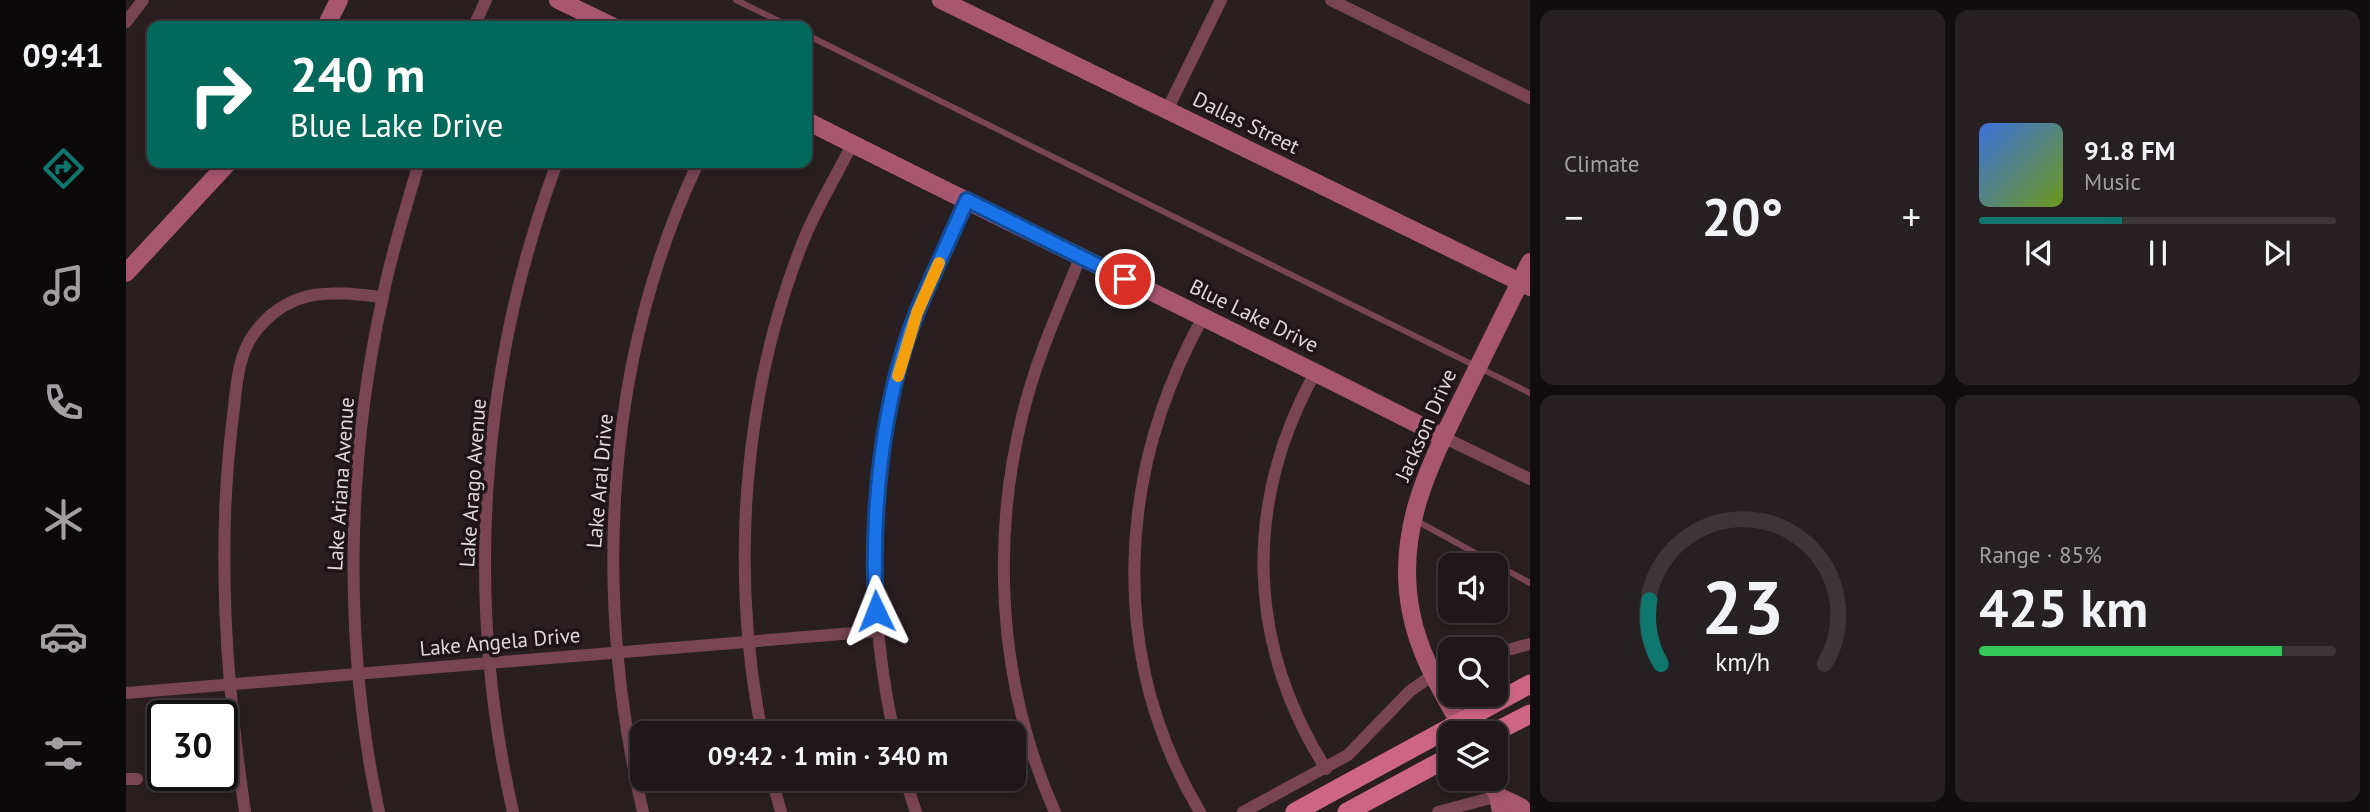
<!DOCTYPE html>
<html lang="en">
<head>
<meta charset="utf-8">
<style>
  body { margin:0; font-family:"PT Sans",sans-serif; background:#272022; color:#f1f3f6; height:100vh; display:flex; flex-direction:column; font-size:26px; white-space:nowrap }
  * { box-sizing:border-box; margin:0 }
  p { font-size:23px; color:#a19fa2 }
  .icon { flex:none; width:38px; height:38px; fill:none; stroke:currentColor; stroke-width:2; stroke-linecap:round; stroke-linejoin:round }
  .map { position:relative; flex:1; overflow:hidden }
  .details { display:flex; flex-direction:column; gap:10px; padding:10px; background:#110d0e; width:840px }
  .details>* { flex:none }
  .guide { position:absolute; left:21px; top:21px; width:665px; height:147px; border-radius:14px; box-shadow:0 4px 10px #0003,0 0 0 2px #3c3638; background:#00695c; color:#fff; overflow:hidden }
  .fabs { position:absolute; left:1312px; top:553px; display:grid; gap:14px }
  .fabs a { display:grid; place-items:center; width:70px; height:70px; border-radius:14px; background:#1f1719; box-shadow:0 4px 10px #0003,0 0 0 2px #3c3638; font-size:35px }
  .speed { position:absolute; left:21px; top:700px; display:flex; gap:14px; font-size:35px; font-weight:700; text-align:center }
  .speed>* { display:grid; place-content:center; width:91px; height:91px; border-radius:50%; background:#1f1719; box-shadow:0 4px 10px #0003,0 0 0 2px #3c3638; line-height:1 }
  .speed .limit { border:4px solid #111; border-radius:10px; background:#fff; color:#111 }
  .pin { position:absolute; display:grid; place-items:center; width:60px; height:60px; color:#fff; margin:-30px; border:4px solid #fff; border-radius:50%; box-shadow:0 2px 7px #0007 }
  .me { position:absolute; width:77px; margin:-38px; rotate:358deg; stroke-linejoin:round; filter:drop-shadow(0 0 5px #0008) }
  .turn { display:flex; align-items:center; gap:24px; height:147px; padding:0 28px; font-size:32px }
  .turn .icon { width:91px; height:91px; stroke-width:2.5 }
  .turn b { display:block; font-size:49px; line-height:60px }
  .big { font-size:52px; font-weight:700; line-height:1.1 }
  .details .card { flex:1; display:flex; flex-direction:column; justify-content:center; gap:10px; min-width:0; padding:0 24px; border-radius:14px; background:#272022 }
  .details .dial { align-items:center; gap:0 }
  .dial svg { height:182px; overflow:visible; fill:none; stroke:#3c3638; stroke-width:7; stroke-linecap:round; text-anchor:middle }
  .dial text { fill:#f1f3f6; stroke:none }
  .song { display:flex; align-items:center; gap:21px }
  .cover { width:84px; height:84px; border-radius:10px; background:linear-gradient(135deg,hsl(220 70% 55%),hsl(80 70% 35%)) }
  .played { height:7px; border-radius:4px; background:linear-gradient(90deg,#0f766e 40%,#3c3638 40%) }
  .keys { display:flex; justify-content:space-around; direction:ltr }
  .heat { display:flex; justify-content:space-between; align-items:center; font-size:38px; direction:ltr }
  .charge { height:10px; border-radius:5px; background:linear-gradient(90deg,#34c759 85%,#3c3638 0) }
  .details .tiles { flex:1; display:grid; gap:10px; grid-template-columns:repeat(2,1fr) }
  .trip { position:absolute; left:504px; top:721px; width:396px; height:70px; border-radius:14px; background:#1f1719; box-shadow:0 4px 10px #0003,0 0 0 2px #3c3638; font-weight:700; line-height:70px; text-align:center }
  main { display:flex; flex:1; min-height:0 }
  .menu { display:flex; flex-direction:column; width:126px; justify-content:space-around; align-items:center; background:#0c090a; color:#a19fa2 }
  .menu .icon { width:49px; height:49px }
  .menu .on { color:#0f766e }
  .menu b { font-size:32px; color:#f1f3f6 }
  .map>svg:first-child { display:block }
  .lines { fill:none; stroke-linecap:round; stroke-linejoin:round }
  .lane { stroke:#794554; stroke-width:6 }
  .street { stroke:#794554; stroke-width:12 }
  .secondary { stroke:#a95770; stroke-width:18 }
  .primary { stroke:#ce6585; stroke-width:19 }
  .route-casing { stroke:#114b97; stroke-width:18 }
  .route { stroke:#1a73e8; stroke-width:12 }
  .slow { stroke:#f59e0b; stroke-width:12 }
  .labels { text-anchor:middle; stroke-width:7; stroke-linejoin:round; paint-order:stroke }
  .street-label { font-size:21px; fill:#dfd8d9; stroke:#1f1518 }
</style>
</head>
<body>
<main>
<nav class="menu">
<b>09:41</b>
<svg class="icon on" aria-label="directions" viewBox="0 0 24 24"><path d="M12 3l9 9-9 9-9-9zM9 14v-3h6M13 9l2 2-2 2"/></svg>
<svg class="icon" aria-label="music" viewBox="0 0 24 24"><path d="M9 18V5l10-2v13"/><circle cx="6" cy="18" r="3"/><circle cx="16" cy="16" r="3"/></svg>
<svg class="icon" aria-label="phone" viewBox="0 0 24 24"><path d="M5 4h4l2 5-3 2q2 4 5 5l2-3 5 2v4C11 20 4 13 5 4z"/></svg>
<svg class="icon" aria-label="climate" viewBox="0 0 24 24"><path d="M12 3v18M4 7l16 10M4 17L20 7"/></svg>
<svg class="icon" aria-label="car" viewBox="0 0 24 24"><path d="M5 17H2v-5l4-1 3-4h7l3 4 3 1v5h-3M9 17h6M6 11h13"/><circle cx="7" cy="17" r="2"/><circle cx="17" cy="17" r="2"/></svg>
<svg class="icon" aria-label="filters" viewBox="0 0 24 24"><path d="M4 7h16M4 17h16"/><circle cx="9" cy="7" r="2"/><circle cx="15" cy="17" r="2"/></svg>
</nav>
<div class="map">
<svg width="1404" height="812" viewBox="0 0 1404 812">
  <rect width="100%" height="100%" fill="#291f21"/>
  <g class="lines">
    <!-- lane -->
    <g class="lane">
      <path d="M 610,0 L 663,26"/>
      <path d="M 681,35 L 1404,393"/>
      <path d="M 1291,521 L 1404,583"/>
    </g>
    <!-- street -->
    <g class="street">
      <path d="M 1205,0 L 1404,98"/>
      <path d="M 0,22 L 17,0"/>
      <path d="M 348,26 L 360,0"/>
      <path d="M 1041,110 L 1095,0"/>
      <path d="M 1190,371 C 1117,502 1120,642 1200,769"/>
      <path d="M 1317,437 L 1404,479"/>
      <path d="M 1370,653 L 1404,644"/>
      <path d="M 0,693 L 752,631"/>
      <path d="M 636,733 C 604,573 616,397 676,244 C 689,210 710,177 726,144"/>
      <path d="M 768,733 C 739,603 741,438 791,313 C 806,275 824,238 841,200"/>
      <path d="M 0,779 L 11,779"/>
      <path d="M 646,779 L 655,812"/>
      <path d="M 779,779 L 790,812"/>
      <path d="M 119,812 C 100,681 90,547 107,416 C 111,384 111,351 134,326 C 169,286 209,292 256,297"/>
      <path d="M 253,812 C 217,644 220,463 257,296 C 266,251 280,207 293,163"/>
      <path d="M 387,812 C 338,598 354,368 431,163"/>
      <path d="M 517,812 C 467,598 477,364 572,163"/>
      <path d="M 929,812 C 870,681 863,528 903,391 C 916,346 936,302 954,258"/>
      <path d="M 1074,812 C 981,656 991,473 1077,317"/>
      <path d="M 1117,812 L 1222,755 L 1284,691 L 1307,675 L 1325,667"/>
      <path d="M 1312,812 L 1372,796"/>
    </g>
    <!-- secondary -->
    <g class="secondary">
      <path d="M 432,0 L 486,26"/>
      <path d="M 815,0 L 1404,287"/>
      <path d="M 200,26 L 213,0"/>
      <path d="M 681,121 C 892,228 1106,329 1317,437"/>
      <path d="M 0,273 L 102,163"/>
      <path d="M 1339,733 C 1318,695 1293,656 1285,612 C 1269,531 1303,466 1338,395 C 1360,350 1382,306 1404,262"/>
      <path d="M 1363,779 L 1372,796 L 1375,812"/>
      <path d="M 1372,796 L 1395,807 L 1399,812"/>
    </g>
    <!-- primary -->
    <g class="primary">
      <path d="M 1367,733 L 1404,714"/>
      <path d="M 1169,812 L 1404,684"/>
      <path d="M 1221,812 L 1325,756"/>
    </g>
  </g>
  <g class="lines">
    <!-- route casing -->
    <g class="route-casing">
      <path id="route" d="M 750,611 C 745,515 755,402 791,312 C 807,274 824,238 841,200 L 999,279"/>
    </g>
    <!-- route -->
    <use href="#route" class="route"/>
    <!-- slow -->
    <path class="slow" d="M 772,376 L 791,313 L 813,263"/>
  </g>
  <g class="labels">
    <!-- street labels -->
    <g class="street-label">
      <text transform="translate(1120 123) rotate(26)" y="7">Dallas Street</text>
      <text transform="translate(1128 316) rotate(26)" y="7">Blue Lake Drive</text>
      <text transform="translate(1300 425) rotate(-66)" y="7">Jackson Drive</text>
      <text transform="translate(474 481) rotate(-85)" y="7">Lake Aral Drive</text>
      <text transform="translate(347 483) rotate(-86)" y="7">Lake Arago Avenue</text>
      <text transform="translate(215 484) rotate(-86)" y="7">Lake Ariana Avenue</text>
      <text transform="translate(374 642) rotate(-5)" y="7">Lake Angela Drive</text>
    </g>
  </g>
</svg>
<div class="fabs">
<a><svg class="icon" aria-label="sound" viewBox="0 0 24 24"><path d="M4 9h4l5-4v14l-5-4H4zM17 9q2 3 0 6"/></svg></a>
<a><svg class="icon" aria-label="search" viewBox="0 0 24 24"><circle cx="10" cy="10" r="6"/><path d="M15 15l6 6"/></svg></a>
<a><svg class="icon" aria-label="layers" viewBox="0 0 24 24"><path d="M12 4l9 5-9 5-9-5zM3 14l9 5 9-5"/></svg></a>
</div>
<div class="speed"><div class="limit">30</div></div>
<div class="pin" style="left:999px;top:279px;background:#d93025"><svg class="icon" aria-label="arrive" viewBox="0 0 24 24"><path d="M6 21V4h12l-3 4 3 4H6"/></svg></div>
<svg class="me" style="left:750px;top:611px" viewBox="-20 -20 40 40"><path d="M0-17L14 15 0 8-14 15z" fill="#1a73e8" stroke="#fff" stroke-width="4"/></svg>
<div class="trip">09:42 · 1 min · 340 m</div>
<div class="guide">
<div class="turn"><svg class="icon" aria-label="right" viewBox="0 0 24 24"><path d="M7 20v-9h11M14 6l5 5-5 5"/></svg><div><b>240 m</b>Blue Lake Drive</div></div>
</div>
</div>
<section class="details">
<div class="tiles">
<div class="card"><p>Climate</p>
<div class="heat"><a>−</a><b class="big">20°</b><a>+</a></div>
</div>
<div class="card">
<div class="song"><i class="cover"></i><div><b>91.8 FM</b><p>Music</p></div></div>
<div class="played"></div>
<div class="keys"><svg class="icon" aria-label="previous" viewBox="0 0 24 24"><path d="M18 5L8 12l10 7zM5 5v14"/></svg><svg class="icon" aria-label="pause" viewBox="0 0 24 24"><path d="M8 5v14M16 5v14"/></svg><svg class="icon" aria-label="next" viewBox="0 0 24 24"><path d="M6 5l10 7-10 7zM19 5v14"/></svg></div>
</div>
<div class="card dial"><svg viewBox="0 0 100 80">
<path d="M14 69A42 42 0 1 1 86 69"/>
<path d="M14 69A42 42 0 0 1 9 41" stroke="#0f766e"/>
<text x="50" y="56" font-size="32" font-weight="700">23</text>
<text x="50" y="72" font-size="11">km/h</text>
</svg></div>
<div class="card"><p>Range · 85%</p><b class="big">425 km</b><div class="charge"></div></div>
</div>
</section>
</main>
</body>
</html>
